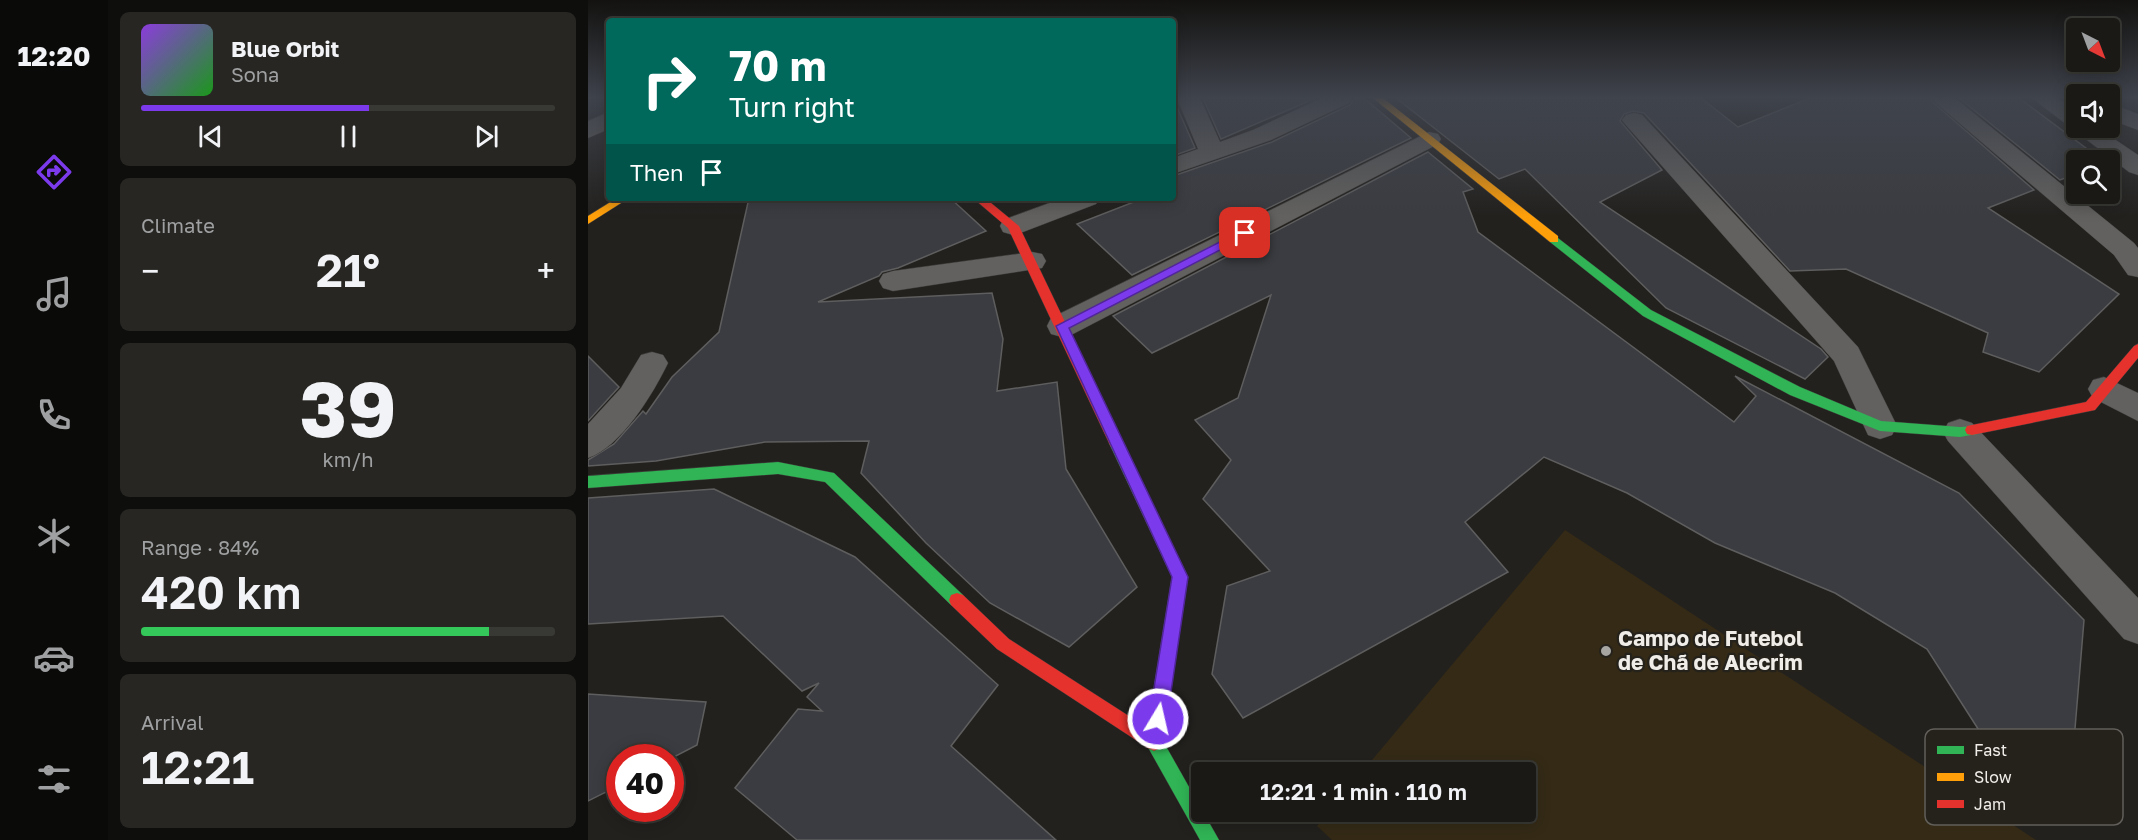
<!DOCTYPE html>
<html lang="en">
<head>
<meta charset="utf-8">
<style>
  body { margin:0; font-family:"Golos Text",sans-serif; background:#272623; color:#f1f3f6; height:100vh; display:flex; flex-direction:column; font-size:22px; white-space:nowrap }
  * { box-sizing:border-box; margin:0 }
  p { font-size:20px; color:#9fa0a1 }
  .icon { flex:none; width:33px; height:33px; fill:none; stroke:currentColor; stroke-width:2; stroke-linecap:round; stroke-linejoin:round }
  .map { position:relative; flex:1; overflow:hidden }
  .panel { display:flex; flex-direction:column; gap:12px; padding:12px; background:#0e0e0c; width:480px }
  .panel>* { flex:none }
  .top-card { position:absolute; left:18px; top:18px; width:570px; height:183px; border-radius:6px; box-shadow:0 3px 15px #0003,0 0 0 2px #383835; background:#00695c; color:#fff; overflow:hidden }
  .needle { width:39px; rotate:138deg }
  .buttons { position:absolute; left:1478px; top:18px; display:grid; gap:12px }
  .buttons a { display:grid; place-items:center; width:54px; height:54px; border-radius:6px; background:#1a1916; box-shadow:0 3px 15px #0003,0 0 0 2px #383835; font-size:30px }
  .speed { position:absolute; left:18px; top:744px; display:flex; gap:12px; font-size:30px; font-weight:700; text-align:center }
  .speed>* { display:grid; place-content:center; width:78px; height:78px; border-radius:50%; background:#1a1916; box-shadow:0 3px 15px #0003,0 0 0 2px #383835; line-height:1 }
  .speed .limit { border:9px solid #d22; background:#fff; color:#111 }
  .pin { position:absolute; display:grid; place-items:center; width:51px; height:51px; color:#fff; margin:-26px; border-radius:12px; box-shadow:0 3px 9px #0006 }
  .me { position:absolute; width:66px; margin:-33px; rotate:9deg; stroke-linejoin:round; filter:drop-shadow(0 0 4px #0008) }
  .turn { display:flex; align-items:center; gap:21px; height:126px; padding:0 24px; font-size:27px }
  .turn .icon { width:78px; height:78px; stroke-width:2.5 }
  .turn b { display:block; font-size:42px; line-height:51px }
  .then { display:flex; align-items:center; height:57px; padding:0 24px; background:#0003; gap:12px; font-size:22px }
  .big { font-size:45px; font-weight:600; line-height:1.1 }
  .panel .card { flex:1; display:flex; flex-direction:column; justify-content:center; gap:9px; min-width:0; padding:0 21px; border-radius:9px; background:#272623 }
  .panel .dial { align-items:center; gap:0 }
  .dial b { font-size:78px; line-height:1 }
  .song { display:flex; align-items:center; gap:18px }
  .cover { width:72px; height:72px; border-radius:9px; background:linear-gradient(135deg,hsl(270 70% 55%),hsl(120 70% 35%)) }
  .played { height:6px; border-radius:3px; background:linear-gradient(90deg,#7c3aed 55%,#383835 55%) }
  .keys { display:flex; justify-content:space-around; direction:ltr }
  .heat { display:flex; justify-content:space-between; align-items:center; font-size:33px; direction:ltr }
  .charge { height:9px; border-radius:4px; background:linear-gradient(90deg,#34c759 84%,#383835 0) }
  .trip { position:absolute; left:603px; top:762px; width:345px; height:60px; border-radius:6px; background:#1a1916; box-shadow:0 3px 15px #0003,0 0 0 2px #383835; font-weight:600; line-height:60px; text-align:center }
  main { display:flex; flex:1; min-height:0 }
  .tab-bar { display:flex; flex-direction:column; width:108px; justify-content:space-around; align-items:center; background:#0a0a09; color:#9fa0a1 }
  .tab-bar .icon { width:42px; height:42px }
  .tab-bar .on { color:#7c3aed }
  .tab-bar b { font-size:27px; color:#f1f3f6 }
  .map>svg:first-child { display:block }
  .green { fill:#342a16 }
  .building { fill:#3b3c41; stroke:#5e5e5e; stroke-width:1.5 }
  .lines { fill:none; stroke-linecap:round; stroke-linejoin:round }
  .street-casing { stroke:#3d3b39; stroke-width:1 }
  .fast-casing { stroke:#3d3b39; stroke-width:1 }
  .slow-casing { stroke:#3d3b39; stroke-width:1 }
  .jam-casing { stroke:#3d3b39; stroke-width:1 }
  .street { fill:#62615f; fill-rule:evenodd }
  .fast { fill:#30b455; fill-rule:evenodd }
  .slow { fill:#ff9f0a; fill-rule:evenodd }
  .jam { fill:#e5322d; fill-rule:evenodd }
  .route { fill:#7c3aed; stroke:#51269a; stroke-width:1.5 }
  .poi-dot { fill:#a8a6a2; stroke:#25221c; stroke-width:2 }
  .labels { text-anchor:middle; stroke-width:4.5; stroke-linejoin:round; paint-order:stroke }
  .near-poi-label { font-size:21px; font-weight:bold; fill:#f0ede9; stroke:#25221c; text-anchor:start }
  .key { fill:#25221c; stroke:#625f5a; stroke-width:1.5 }
  .key-label { font-size:16px; fill:#f0ede9 }
</style>
</head>
<body>
<main>
<nav class="tab-bar">
<b>12:20</b>
<svg class="icon on" aria-label="directions" viewBox="0 0 24 24"><path d="M12 3l9 9-9 9-9-9zM9 14v-3h6M13 9l2 2-2 2"/></svg>
<svg class="icon" aria-label="music" viewBox="0 0 24 24"><path d="M9 18V5l10-2v13"/><circle cx="6" cy="18" r="3"/><circle cx="16" cy="16" r="3"/></svg>
<svg class="icon" aria-label="phone" viewBox="0 0 24 24"><path d="M5 4h4l2 5-3 2q2 4 5 5l2-3 5 2v4C11 20 4 13 5 4z"/></svg>
<svg class="icon" aria-label="climate" viewBox="0 0 24 24"><path d="M12 3v18M4 7l16 10M4 17L20 7"/></svg>
<svg class="icon" aria-label="car" viewBox="0 0 24 24"><path d="M5 17H2v-5l4-1 3-4h7l3 4 3 1v5h-3M9 17h6M6 11h13"/><circle cx="7" cy="17" r="2"/><circle cx="17" cy="17" r="2"/></svg>
<svg class="icon" aria-label="filters" viewBox="0 0 24 24"><path d="M4 7h16M4 17h16"/><circle cx="9" cy="7" r="2"/><circle cx="15" cy="17" r="2"/></svg>
</nav>
<section class="panel">
<div class="card">
<div class="song"><i class="cover"></i><div><b>Blue Orbit</b><p>Sona</p></div></div>
<div class="played"></div>
<div class="keys"><svg class="icon" aria-label="previous" viewBox="0 0 24 24"><path d="M18 5L8 12l10 7zM5 5v14"/></svg><svg class="icon" aria-label="pause" viewBox="0 0 24 24"><path d="M8 5v14M16 5v14"/></svg><svg class="icon" aria-label="next" viewBox="0 0 24 24"><path d="M6 5l10 7-10 7zM19 5v14"/></svg></div>
</div>
<div class="card"><p>Climate</p>
<div class="heat"><a>−</a><b class="big">21°</b><a>+</a></div>
</div>
<div class="card dial"><b>39</b><p>km/h</p></div>
<div class="card"><p>Range · 84%</p><b class="big">420 km</b><div class="charge"></div></div>
<div class="card"><p>Arrival</p><b class="big">12:21</b></div>
</section>
<div class="map">
<svg width="1550" height="840" viewBox="0 0 1550 840">
  <rect width="100%" height="100%" fill="#23211e"/>
  <!-- green -->
  <path class="green" d="M 977,530 L 1448,840 L 744,840 L 729,826 L 741,812 L 938,812 L 938,772 L 774,772 Z"/>
  <!-- building -->
  <g class="building">
    <path d="M 585,98 L 607,148 L 585,156 Z"/>
    <path d="M 615,98 L 728,98 L 633,139 Z"/>
    <path d="M 766,98 L 776,98 L 823,138 L 544,275 L 489,224 L 556,198 L 585,198 L 585,176 L 684,142 L 762,105 Z"/>
    <path d="M 808,98 L 1113,98 L 1150,127 L 1222,98 L 1340,98 L 1446,190 L 1400,208 L 1531,294 L 1451,372 L 1395,352 L 1400,333 L 1258,269 L 1202,271 L 1056,113 L 1045,111 L 1036,114 L 1032,121 L 1074,170 L 1012,202 L 1233,349 L 1240,357 L 1217,379 L 1078,308 L 937,169 L 911,179 Z"/>
    <path d="M 1371,98 L 1431,98 L 1514,160 L 1488,160 L 1488,174 L 1472,180 Z"/>
    <path d="M 840,152 L 885,189 L 875,192 L 890,232 L 1146,422 L 1168,396 L 1147,376 L 1371,493 L 1496,620 L 1484,765 L 1394,735 L 1339,649 L 1247,593 L 1127,543 L 1039,493 L 956,457 L 877,522 L 920,572 L 655,718 L 624,674 L 639,586 L 682,571 L 615,499 L 643,460 L 607,420 L 650,398 L 683,295 L 564,353 L 525,316 Z"/>
    <path d="M 161,198 L 362,198 L 398,231 L 310,268 L 294,272 L 291,276 L 230,302 L 404,293 L 415,339 L 409,391 L 469,382 L 478,469 L 549,587 L 481,647 L 402,603 L 338,543 L 273,473 L 281,441 L 177,442 L 68,461 L 0,466 L 0,460 L 26,444 L 55,411 L 58,414 L 84,377 L 131,332 Z"/>
    <path d="M 0,356 L 31,387 L 0,421 Z"/>
    <path d="M 126,489 L 267,557 L 410,685 L 363,746 L 468,840 L 209,840 L 147,788 L 210,709 L 234,711 L 219,697 L 231,683 L 214,691 L 135,616 L 0,624 L 0,498 Z"/>
    <path d="M 0,694 L 118,702 L 109,745 L 82,759 L 32,758 L 32,785 L 0,801 Z"/>
  </g>
  <g class="lines">
    <!-- street casing -->
    <g class="street-casing">
      <g id="street">
        <path d="M 589,98 L 612,98 L 632,142 L 665,130 L 734,98 L 764,98 L 761,103 L 683,140 L 585,174 L 585,158 L 610,149 Z"/>
        <path d="M 1342,98 L 1367,98 L 1546,243 L 1550,248 L 1550,277 L 1540,275 L 1526,255 Z"/>
        <path d="M 1444,98 L 1470,98 L 1488,111 L 1488,128 L 1510,128 L 1550,155 L 1550,175 L 1541,172 Z"/>
        <path d="M 1521,103 L 1550,114 L 1550,130 L 1521,119 Z"/>
        <path d="M 21,112 L 21,129 L 0,138 L 0,121 Z"/>
        <path d="M 1046,113 L 1054,115 L 1270,347 L 1309,426 L 1304,435 L 1292,439 L 1280,435 L 1246,361 L 1038,125 L 1034,120 L 1038,115 Z"/>
        <path d="M 841,132 L 850,134 L 853,139 L 850,144 L 485,334 L 474,337 L 463,334 L 459,326 L 463,318 Z"/>
        <path d="M 475,198 L 512,198 L 508,204 L 435,232 L 425,235 L 415,232 L 412,226 L 415,220 Z"/>
        <path d="M 444,252 L 454,254 L 458,261 L 454,268 L 305,291 L 295,288 L 291,281 L 295,274 L 305,271 Z"/>
        <path d="M 64,352 L 75,355 L 80,363 C 65,394 33,447 0,458 L 0,424 L 33,388 L 53,355 Z"/>
        <path d="M 1516,377 L 1550,393 L 1550,421 L 1505,398 L 1500,389 L 1505,380 Z"/>
        <path d="M 1372,419 L 1384,423 L 1550,598 L 1550,644 L 1536,639 L 1360,441 L 1355,432 L 1360,423 Z"/>
      </g>
    </g>
    <!-- fast casing -->
    <g class="fast-casing">
      <g id="fast">
        <path d="M 966,235 L 1063,310 L 1212,387 L 1293,421 L 1372,427 L 1389,426 L 1391,430 L 1389,434 L 1372,437 L 1292,431 L 1202,395 L 1055,316 L 962,242 L 962,236 Z"/>
        <path d="M 528,438 L 533,439 L 535,443 L 600,577 L 575,741 L 631,840 L 612,840 L 557,742 L 584,577 L 521,443 L 523,439 Z"/>
        <path d="M 190,462 L 246,473 L 375,595 L 377,600 L 375,605 L 369,607 L 363,605 L 237,482 L 190,474 L 0,488 L 0,476 Z"/>
      </g>
    </g>
    <!-- slow casing -->
    <g class="slow-casing">
      <g id="slow">
        <path d="M 785,98 L 795,98 L 970,236 L 970,242 L 962,242 Z"/>
        <path d="M 29,198 L 41,198 L 0,224 L 0,216 Z"/>
      </g>
    </g>
    <!-- jam casing -->
    <g class="jam-casing">
      <g id="jam">
        <path d="M 385,198 L 397,198 L 431,226 L 535,443 L 533,447 L 523,447 L 521,443 L 420,228 Z"/>
        <path d="M 1550,344 L 1550,358 L 1507,410 L 1384,435 L 1379,434 L 1377,430 L 1379,426 L 1384,425 L 1498,402 L 1546,346 Z"/>
        <path d="M 369,593 L 375,595 L 421,639 L 572,736 L 575,742 L 572,748 L 566,751 L 560,748 L 409,649 L 363,605 L 361,600 L 363,595 Z"/>
      </g>
    </g>
    <!-- street -->
    <use href="#street" class="street"/>
    <!-- fast -->
    <use href="#fast" class="fast"/>
    <!-- slow -->
    <use href="#slow" class="slow"/>
    <!-- jam -->
    <use href="#jam" class="jam"/>
  </g>
  <!-- sky -->
  <linearGradient id="sky" x2="0" y2="1"><stop stop-color="#131210"/><stop offset="0.45" stop-color="#3f434c"/><stop offset="1" stop-color="#3f434c" stop-opacity="0"/></linearGradient>
  <rect width="1550" height="216" fill="url(#sky)"/>
  <!-- route -->
  <path class="route" d="M 657,229 L 661,230 L 661,235 L 481,328 L 600,577 L 579,719 L 576,725 L 570,728 L 564,725 L 561,719 L 584,577 L 468,326 Z"/>
  <!-- markers -->
  <circle class="poi-dot" cx="1018" cy="651" r="6"/>
  <g class="labels">
    <!-- near-poi labels -->
    <g class="near-poi-label">
      <text x="1030" y="646">Campo de Futebol<tspan x="1030" dy="24">de Chã de Alecrim</tspan></text>
    </g>
  </g>
  <!-- legend -->
  <rect x="1337" y="729" width="198" height="96" rx="9" class="key"/>
  <rect x="1349" y="746" width="27" height="8" fill="#30b455"/>
  <rect x="1349" y="773" width="27" height="8" fill="#ff9f0a"/>
  <rect x="1349" y="800" width="27" height="8" fill="#e5322d"/>
  <g class="key-label">
    <text x="1386" y="756">Fast</text>
    <text x="1386" y="783">Slow</text>
    <text x="1386" y="810">Jam</text>
  </g>
</svg>
<div class="buttons">
<a><svg class="needle" viewBox="-14 -14 28 28"><path d="M0-13l5 13h-10z" fill="#e53935"/><path d="M0 13l5-13h-10z" fill="#9fa0a1"/></svg></a>
<a><svg class="icon" aria-label="sound" viewBox="0 0 24 24"><path d="M4 9h4l5-4v14l-5-4H4zM17 9q2 3 0 6"/></svg></a>
<a><svg class="icon" aria-label="search" viewBox="0 0 24 24"><circle cx="10" cy="10" r="6"/><path d="M15 15l6 6"/></svg></a>
</div>
<div class="speed"><div class="limit">40</div></div>
<div class="pin" style="left:657px;top:233px;background:#d93025"><svg class="icon" aria-label="arrive" viewBox="0 0 24 24"><path d="M6 21V4h12l-3 4 3 4H6"/></svg></div>
<svg class="me" style="left:570px;top:719px" viewBox="-20 -20 40 40"><circle r="17" fill="#7c3aed" stroke="#fff" stroke-width="3"/><path d="M0-11L8 9 0 5-8 9z" fill="#fff"/></svg>
<div class="trip">12:21 · 1 min · 110 m</div>
<div class="top-card">
<div class="turn"><svg class="icon" aria-label="right" viewBox="0 0 24 24"><path d="M7 20v-9h11M14 6l5 5-5 5"/></svg><div><b>70 m</b>Turn right</div></div>
<div class="then">Then<svg class="icon" aria-label="arrive" viewBox="0 0 24 24"><path d="M6 21V4h12l-3 4 3 4H6"/></svg></div>
</div>
</div>
</main>
</body>
</html>
